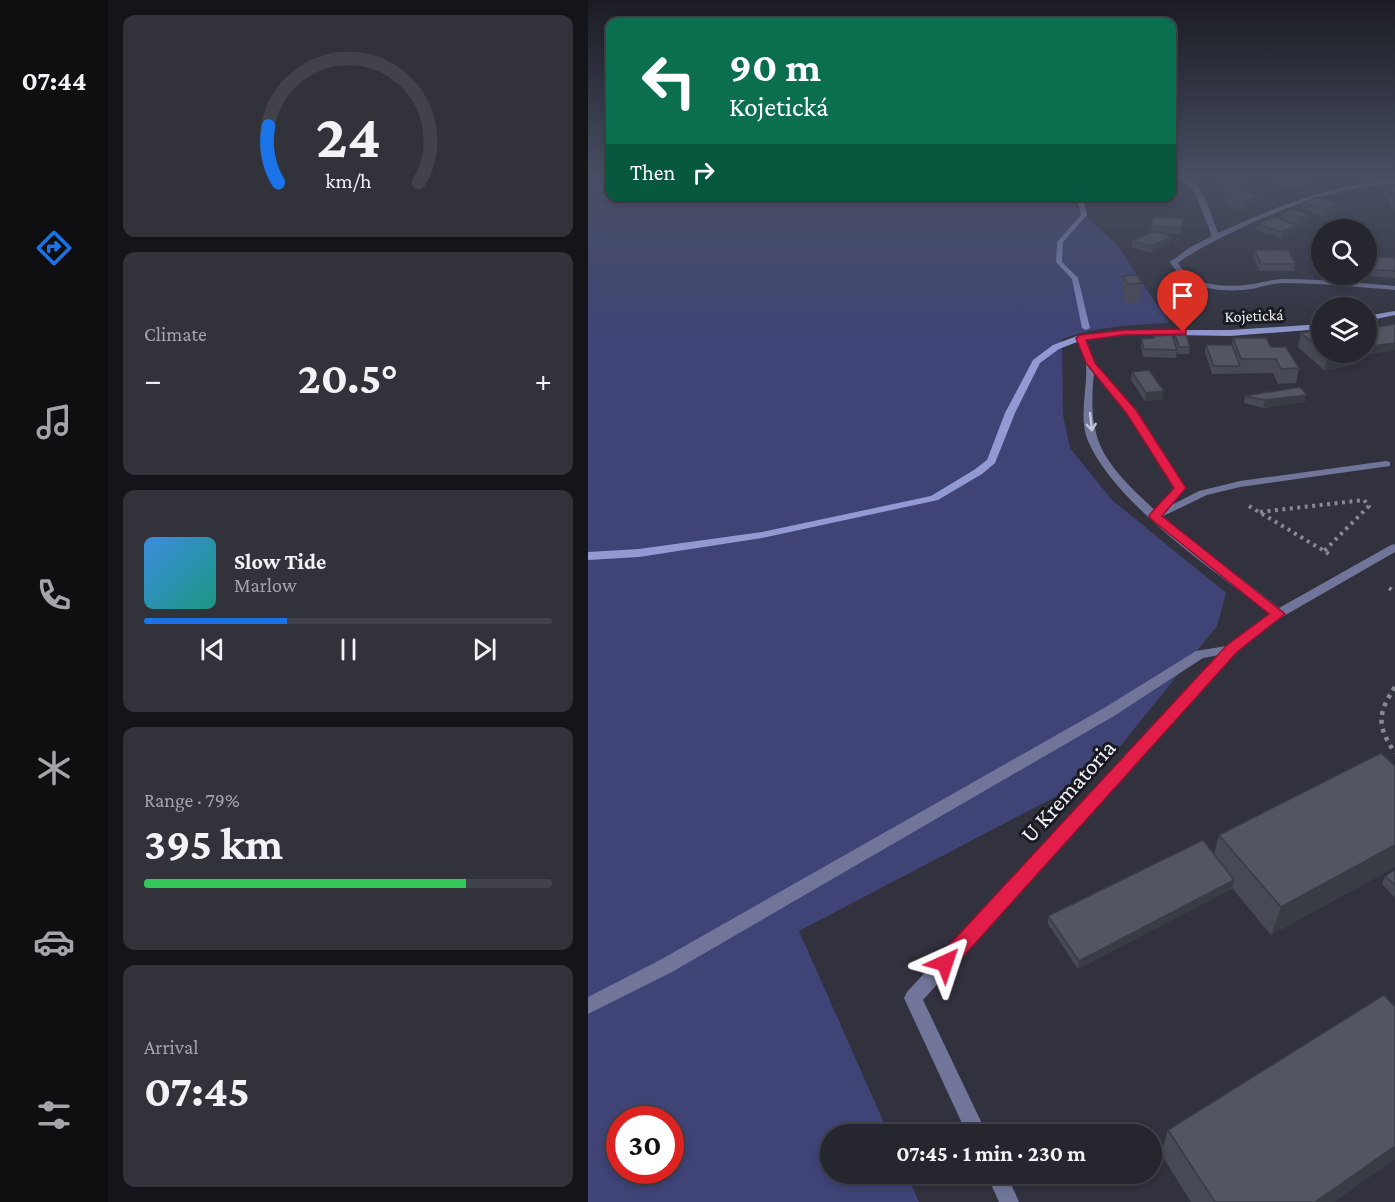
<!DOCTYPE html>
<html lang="en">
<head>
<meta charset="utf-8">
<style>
  body { margin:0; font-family:"Crimson Pro",serif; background:#31323a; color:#f1f3f6; height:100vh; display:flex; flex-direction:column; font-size:22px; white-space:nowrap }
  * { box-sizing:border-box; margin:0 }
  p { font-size:20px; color:#a3a5aa }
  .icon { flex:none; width:33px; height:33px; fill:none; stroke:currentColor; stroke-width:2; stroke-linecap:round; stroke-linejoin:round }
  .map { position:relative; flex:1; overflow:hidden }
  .sheet { display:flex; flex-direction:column; gap:15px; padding:15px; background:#141519; width:480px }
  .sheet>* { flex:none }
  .top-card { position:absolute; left:18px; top:18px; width:570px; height:183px; border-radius:12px; box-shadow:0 3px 9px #0003,0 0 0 2px #42434a; background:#0b6e4f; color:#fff; overflow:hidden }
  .buttons { position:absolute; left:723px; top:219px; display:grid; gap:12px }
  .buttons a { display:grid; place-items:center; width:66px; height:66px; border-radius:50%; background:#25262e; box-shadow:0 3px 9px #0003,0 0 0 2px #42434a; font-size:30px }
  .speed { position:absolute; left:18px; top:1106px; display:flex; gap:12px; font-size:30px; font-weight:700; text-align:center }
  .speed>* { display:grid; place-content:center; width:78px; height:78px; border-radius:50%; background:#25262e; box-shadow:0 3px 9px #0003,0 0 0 2px #42434a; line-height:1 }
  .speed .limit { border:9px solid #d22; background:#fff; color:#111 }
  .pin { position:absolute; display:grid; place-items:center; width:51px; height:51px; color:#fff; margin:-62px -26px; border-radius:50% 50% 50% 0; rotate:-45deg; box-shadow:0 0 6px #0007 }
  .pin .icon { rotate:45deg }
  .me { position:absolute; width:66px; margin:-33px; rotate:42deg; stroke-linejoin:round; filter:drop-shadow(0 0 4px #0008) }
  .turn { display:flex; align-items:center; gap:21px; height:126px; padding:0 24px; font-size:27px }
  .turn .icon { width:78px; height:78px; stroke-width:2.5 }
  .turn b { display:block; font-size:42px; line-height:51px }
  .then { display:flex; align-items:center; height:57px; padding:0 24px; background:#0003; gap:12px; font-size:22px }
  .big { font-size:45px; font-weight:700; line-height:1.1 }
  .sheet .tile { flex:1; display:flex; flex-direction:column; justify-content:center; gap:9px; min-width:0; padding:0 21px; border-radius:12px; background:#31323a }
  .sheet .dial { align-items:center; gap:0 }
  .dial svg { height:156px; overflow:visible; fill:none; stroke:#42434a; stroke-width:7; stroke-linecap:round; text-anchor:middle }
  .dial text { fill:#f1f3f6; stroke:none }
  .song { display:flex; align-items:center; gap:18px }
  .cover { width:72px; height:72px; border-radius:9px; background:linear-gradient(135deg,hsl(210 70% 55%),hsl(170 70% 35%)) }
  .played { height:6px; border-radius:3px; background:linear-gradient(90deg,#1a73e8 35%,#42434a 35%) }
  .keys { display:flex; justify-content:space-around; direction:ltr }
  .heat { display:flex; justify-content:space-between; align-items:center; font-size:33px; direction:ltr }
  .charge { height:9px; border-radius:4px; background:linear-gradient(90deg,#34c759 79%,#42434a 0) }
  .trip { position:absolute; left:232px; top:1124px; width:342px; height:60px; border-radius:30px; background:#25262e; box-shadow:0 3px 9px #0003,0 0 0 2px #42434a; font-weight:700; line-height:60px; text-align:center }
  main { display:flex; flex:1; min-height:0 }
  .tab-bar { display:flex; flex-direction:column; width:108px; justify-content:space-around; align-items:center; background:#0f0f12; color:#a3a5aa }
  .tab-bar .icon { width:42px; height:42px }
  .tab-bar .selected { color:#1a73e8 }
  .tab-bar b { font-size:27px; color:#f1f3f6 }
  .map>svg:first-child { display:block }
  .green { fill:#3f4376; fill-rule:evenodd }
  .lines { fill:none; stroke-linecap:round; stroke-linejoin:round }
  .stream { fill:#878bc5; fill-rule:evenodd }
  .path-far1 { stroke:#878993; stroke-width:4; stroke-dasharray:3 4.5; stroke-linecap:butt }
  .path { stroke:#878993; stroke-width:4.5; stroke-dasharray:4 5; stroke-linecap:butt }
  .lane { fill:#717599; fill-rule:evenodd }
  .street { fill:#717599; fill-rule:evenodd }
  .secondary { fill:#939ad3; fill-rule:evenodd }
  .wall { fill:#474954 }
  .shaded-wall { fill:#3a3c45 }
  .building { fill:#535562; stroke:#3a3c45; stroke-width:1.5 }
  .oneway { stroke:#c4c7d8 }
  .route { fill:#e11d48; stroke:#92132f; stroke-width:1.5 }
  .labels { text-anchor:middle; stroke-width:6; stroke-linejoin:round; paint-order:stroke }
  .far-street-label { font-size:16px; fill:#f1f3fa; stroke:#1a1b20 }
  .near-street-label { font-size:24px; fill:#f1f3fa; stroke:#1a1b20 }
</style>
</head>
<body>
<main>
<nav class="tab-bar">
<b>07:44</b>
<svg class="icon selected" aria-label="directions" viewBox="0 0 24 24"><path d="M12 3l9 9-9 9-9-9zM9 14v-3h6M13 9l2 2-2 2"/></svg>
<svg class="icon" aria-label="music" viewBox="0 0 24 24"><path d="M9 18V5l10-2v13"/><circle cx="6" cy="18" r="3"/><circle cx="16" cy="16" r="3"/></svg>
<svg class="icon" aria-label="phone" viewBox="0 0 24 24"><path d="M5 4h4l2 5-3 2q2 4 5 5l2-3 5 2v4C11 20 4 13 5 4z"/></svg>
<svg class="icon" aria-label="climate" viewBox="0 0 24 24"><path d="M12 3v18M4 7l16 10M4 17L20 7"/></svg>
<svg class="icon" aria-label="car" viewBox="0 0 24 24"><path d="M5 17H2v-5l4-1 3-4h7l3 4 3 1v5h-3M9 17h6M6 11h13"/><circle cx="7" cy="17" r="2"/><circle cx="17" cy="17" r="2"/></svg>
<svg class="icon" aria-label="filters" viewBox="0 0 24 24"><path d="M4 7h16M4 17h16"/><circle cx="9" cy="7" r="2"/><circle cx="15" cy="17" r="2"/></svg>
</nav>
<section class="sheet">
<div class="tile dial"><svg viewBox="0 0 100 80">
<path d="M14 69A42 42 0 1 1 86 69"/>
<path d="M14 69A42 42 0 0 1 9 40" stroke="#1a73e8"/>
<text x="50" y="56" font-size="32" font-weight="700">24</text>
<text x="50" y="72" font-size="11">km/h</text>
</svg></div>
<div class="tile"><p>Climate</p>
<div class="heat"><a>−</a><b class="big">20.5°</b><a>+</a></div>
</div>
<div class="tile">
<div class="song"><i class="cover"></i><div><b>Slow Tide</b><p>Marlow</p></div></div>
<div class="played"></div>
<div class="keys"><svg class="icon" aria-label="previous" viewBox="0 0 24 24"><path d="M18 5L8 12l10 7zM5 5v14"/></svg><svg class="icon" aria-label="pause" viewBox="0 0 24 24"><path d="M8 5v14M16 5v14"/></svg><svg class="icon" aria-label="next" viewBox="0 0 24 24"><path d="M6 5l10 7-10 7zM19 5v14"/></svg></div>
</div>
<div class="tile"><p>Range · 79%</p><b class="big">395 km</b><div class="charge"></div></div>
<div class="tile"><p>Arrival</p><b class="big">07:45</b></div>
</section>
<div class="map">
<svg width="807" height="1202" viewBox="0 0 807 1202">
  <rect width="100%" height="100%" fill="#31323e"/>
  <!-- green -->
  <path class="green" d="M 0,174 L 22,174 L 22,196 L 478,197 L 530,246 L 581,323 C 544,325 509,326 474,339 L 475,415 L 482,448 L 524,500 L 638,593 L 629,626 L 509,775 L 211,931 L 301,1134 L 243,1134 L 243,1173 L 318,1173 L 331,1202 L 0,1202 ZM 32,1119 L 82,1119 L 82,1170 L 32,1170 Z"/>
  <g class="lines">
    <!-- stream -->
    <path class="stream" d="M 488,196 L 494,196 L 499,215 L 475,242 L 474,262 L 490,278 L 502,328 L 498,330 L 494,328 L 484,279 L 468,262 L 469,242 L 493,215 Z"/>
    <!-- path-far1 -->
    <g class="path-far1">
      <path d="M 661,506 L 743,555"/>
      <path d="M 672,512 L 776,500 L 781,506 L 736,551"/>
      <path d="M 801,588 L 807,592"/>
    </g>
    <!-- path -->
    <path class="path" d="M 807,687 C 789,714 789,726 807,753"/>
    <!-- lane -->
    <g class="lane">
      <path d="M 798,461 L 802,462 L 802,466 L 652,487 L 619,495 L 571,518 L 563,518 L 562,516 L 611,491 L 652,481 Z"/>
      <path d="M 644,645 L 648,646 L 650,649 L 648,652 L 615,658 L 526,716 L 84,972 L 0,1014 L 0,997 L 72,960 L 516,708 L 608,651 Z"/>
    </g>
    <!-- street -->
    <g class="street">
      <path d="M 584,174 C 614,174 621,210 630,233 C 688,207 743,184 807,180 L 807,184 C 751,187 702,205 651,229 C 630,239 609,249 590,263 C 604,287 640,288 665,284 C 676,282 686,279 697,279 C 733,279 770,283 807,286 L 807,290 C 770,287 733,283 696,283 C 685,283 675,287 664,289 C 635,293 598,290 582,262 L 601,248 L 624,236 L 605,188 Z"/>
      <path d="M 489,336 L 495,336 L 506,362 L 547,410 L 597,488 L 573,516 L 691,608 L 803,545 L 807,544 L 807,552 L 694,617 L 648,652 L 335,1000 L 399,1134 L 379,1134 L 316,998 L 319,992 L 640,646 L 682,614 C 627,571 528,505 500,441 C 490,417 500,388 498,364 C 497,355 491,346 488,338 ZM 506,373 L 540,413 L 587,488 L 567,510 C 545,490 515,463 508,433 C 503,414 504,393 506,373 Z"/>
      <path d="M 398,1173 L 418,1173 L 431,1202 L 411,1202 Z"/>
    </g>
    <!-- secondary -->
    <g class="secondary">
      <path d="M 807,311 L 807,315 L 778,321 L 778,316 Z"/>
      <path d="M 734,324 L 734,329 L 642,336 L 536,334 L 494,340 L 471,349 L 452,363 L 427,413 L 407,463 L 394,474 L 350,500 L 174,538 L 51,557 L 0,560 L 0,552 L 51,549 L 174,532 L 343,496 L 386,470 L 399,460 L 417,413 L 445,360 L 465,345 L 489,336 L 536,330 L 642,330 Z"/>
    </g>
  </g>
  <!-- wall -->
  <g class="wall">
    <path d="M 618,174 L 659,174 L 658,177 L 661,181 L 660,187 L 655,187 L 655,190 L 670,201 L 663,204 L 663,208 L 657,211 L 638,205 L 639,195 L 648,192 L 633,193 L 628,185 L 628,181 L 627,181 Z"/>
    <path d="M 773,174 L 793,174 L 792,180 L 781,180 Z"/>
    <path d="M 687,178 L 724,181 L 704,190 L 686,184 Z"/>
    <path d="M 584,182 L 589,191 L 589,197 L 568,196 L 584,196 Z"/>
    <path d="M 807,186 L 807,209 L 806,209 L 801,204 L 802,200 L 795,193 L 797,187 Z"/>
    <path d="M 715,203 L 749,210 L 736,216 L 714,209 Z"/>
    <path d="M 695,212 L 719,221 L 711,224 L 694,219 Z"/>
    <path d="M 565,217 L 595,219 L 593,234 L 573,233 L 582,242 L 563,253 L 544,247 L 544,241 L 565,232 L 563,232 Z"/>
    <path d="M 669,224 L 709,225 L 708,232 L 693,238 L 668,230 Z"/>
    <path d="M 667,250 L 707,264 L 706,271 L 672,271 L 665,257 Z"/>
    <path d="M 778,256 L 807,258 L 807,278 L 763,275 L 778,274 Z"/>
    <path d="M 728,257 L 734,257 L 734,272 L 729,272 L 727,264 Z"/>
    <path d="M 535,276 L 554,283 L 552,302 L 538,303 L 534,294 Z"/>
    <path d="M 807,324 L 807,350 L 782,354 L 778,351 L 778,329 Z"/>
    <path d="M 734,329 L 734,352 L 770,352 L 767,365 L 736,370 L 710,347 L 713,333 Z"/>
    <path d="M 587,335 L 602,347 L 601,354 L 590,354 L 589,351 L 588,358 L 555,357 L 553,346 L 553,339 L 565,338 L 565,336 L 586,342 Z"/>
    <path d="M 645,338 L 683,347 L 711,368 L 708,383 L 690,384 L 685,373 L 624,374 L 617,352 L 618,345 L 644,345 Z"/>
    <path d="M 544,372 L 575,399 L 557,401 L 543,380 Z"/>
    <path d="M 657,395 L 717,402 L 675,408 L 656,403 Z"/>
    <path d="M 807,766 L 807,867 L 683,935 L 644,888 L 490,969 L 460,924 L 460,916 L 626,854 L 631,835 Z"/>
    <path d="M 807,870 L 807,898 L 794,884 L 797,876 Z"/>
    <path d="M 580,1130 L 746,1202 L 603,1202 L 573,1154 Z"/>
  </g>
  <!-- shaded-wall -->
  <g class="shaded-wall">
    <path d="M 628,174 L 659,174 L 658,177 L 628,179 L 628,181 L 627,181 Z"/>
    <path d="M 725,175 L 724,181 L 704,190 L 705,183 Z"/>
    <path d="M 672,195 L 670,201 L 663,204 L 663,208 L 657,211 L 658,201 Z"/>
    <path d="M 750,203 L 749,210 L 736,216 L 738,209 Z"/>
    <path d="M 720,214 L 719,221 L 711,224 L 712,218 Z"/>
    <path d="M 709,225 L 708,232 L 693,238 L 694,232 Z"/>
    <path d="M 583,236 L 582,242 L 563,253 L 564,246 Z"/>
    <path d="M 807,343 L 807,350 L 782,354 L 784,346 Z"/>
    <path d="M 757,352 L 770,352 L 767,365 L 736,370 L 740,356 Z"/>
    <path d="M 576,391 L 575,399 L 557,401 L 558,393 Z"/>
    <path d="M 719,395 L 717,402 L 675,408 L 677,400 Z"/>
    <path d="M 807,845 L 807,867 L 683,935 L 693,907 Z"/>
    <path d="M 646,880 L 644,889 L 490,969 L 491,961 Z"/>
    <path d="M 807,1146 L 807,1159 L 746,1202 L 727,1202 Z"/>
  </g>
  <!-- building -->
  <g class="building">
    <path d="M 697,174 L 723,174 L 725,175 L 705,183 L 687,178 Z"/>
    <path d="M 658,177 L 661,181 L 651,181 L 656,185 L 634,187 L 628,179 Z"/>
    <path d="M 584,182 L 588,182 L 589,191 L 584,191 Z"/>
    <path d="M 807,186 L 807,195 L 806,195 L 797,187 Z"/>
    <path d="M 653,190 L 672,195 L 658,201 L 664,202 L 658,204 L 639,199 L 644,197 L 639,195 Z"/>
    <path d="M 728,197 L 750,203 L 738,209 L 715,203 Z"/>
    <path d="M 704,209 L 720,214 L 712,218 L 695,212 Z"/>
    <path d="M 565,217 L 595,219 L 594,228 L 564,226 Z"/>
    <path d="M 685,217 L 709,225 L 694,232 L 669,224 Z"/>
    <path d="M 567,231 L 583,236 L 564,246 L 544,241 Z"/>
    <path d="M 667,250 L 700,250 L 707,264 L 673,264 Z"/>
    <path d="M 778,256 L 807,258 L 807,271 L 778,269 Z"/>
    <path d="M 728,257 L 734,257 L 734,265 L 730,265 Z"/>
    <path d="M 549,275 L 554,283 L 540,284 L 535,276 Z"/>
    <path d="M 807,324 L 807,343 L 784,346 L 778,342 L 778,329 Z"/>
    <path d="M 734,329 L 734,350 L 713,333 Z"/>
    <path d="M 584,335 L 589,350 L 556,349 L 553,339 L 566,338 L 565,336 Z"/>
    <path d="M 587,335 L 598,335 L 602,347 L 591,347 Z"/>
    <path d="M 645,338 L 678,338 L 683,347 L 698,347 L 711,368 L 693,369 L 688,359 L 653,359 Z"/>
    <path d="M 618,345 L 644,345 L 652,366 L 626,366 Z"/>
    <path d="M 736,352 L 759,352 L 740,356 Z"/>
    <path d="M 561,370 L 576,391 L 558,393 L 544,372 Z"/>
    <path d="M 712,387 L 719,395 L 677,400 L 657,396 Z"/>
    <path d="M 793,753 L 807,766 L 807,845 L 693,907 L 631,835 Z"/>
    <path d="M 615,840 L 646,880 L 491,961 L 460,916 Z"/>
    <path d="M 807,870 L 807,885 L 797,876 Z"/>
    <path d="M 796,995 L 807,1007 L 807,1146 L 727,1202 L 627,1202 L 580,1130 Z"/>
  </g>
  <!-- one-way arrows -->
  <defs><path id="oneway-shaft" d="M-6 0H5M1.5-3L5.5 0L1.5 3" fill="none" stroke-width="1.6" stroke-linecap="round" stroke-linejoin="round" transform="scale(1.5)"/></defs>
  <use class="oneway" href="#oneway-shaft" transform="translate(503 422) rotate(84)"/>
  <!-- sky -->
  <linearGradient id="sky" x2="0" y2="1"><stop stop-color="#1b1c22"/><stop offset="0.51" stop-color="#484f63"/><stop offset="1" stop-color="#484f63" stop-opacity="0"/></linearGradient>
  <rect width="807" height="343" fill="url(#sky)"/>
  <!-- route -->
  <path class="route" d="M 598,329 L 598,334 L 595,334 L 536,335 L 498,340 L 507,363 L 548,410 L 598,488 L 574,516 L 697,614 L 649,652 L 364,969 L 357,972 L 350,969 L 348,963 L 350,957 L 639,645 L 681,614 L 563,519 L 561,516 L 563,513 L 586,488 L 539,414 L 498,363 L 488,338 L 492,335 L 536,330 Z"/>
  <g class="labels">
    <!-- far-street labels -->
    <g class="far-street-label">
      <text transform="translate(666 315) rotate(-2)" y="6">Kojetická</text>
    </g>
    <!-- near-street labels -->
    <g class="near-street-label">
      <text transform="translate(480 791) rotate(-48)" y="8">U Krematoria</text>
    </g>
  </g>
</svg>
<div class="buttons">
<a><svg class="icon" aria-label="search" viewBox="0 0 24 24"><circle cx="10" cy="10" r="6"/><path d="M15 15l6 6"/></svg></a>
<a><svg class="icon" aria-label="layers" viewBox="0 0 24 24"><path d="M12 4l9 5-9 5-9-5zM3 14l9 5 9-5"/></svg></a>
</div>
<div class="speed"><div class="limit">30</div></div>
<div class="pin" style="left:595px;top:332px;background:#d93025"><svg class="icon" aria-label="arrive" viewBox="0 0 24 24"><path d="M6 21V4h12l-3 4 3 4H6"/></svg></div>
<svg class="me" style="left:357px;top:963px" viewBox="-20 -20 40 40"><path d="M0-17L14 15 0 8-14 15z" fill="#e11d48" stroke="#fff" stroke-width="4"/></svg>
<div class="trip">07:45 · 1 min · 230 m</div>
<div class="top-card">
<div class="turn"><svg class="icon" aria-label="left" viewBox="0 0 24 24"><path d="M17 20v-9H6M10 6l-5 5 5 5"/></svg><div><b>90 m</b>Kojetická</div></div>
<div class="then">Then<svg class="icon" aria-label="right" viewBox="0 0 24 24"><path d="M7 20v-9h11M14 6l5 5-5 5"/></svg></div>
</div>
</div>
</main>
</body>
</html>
